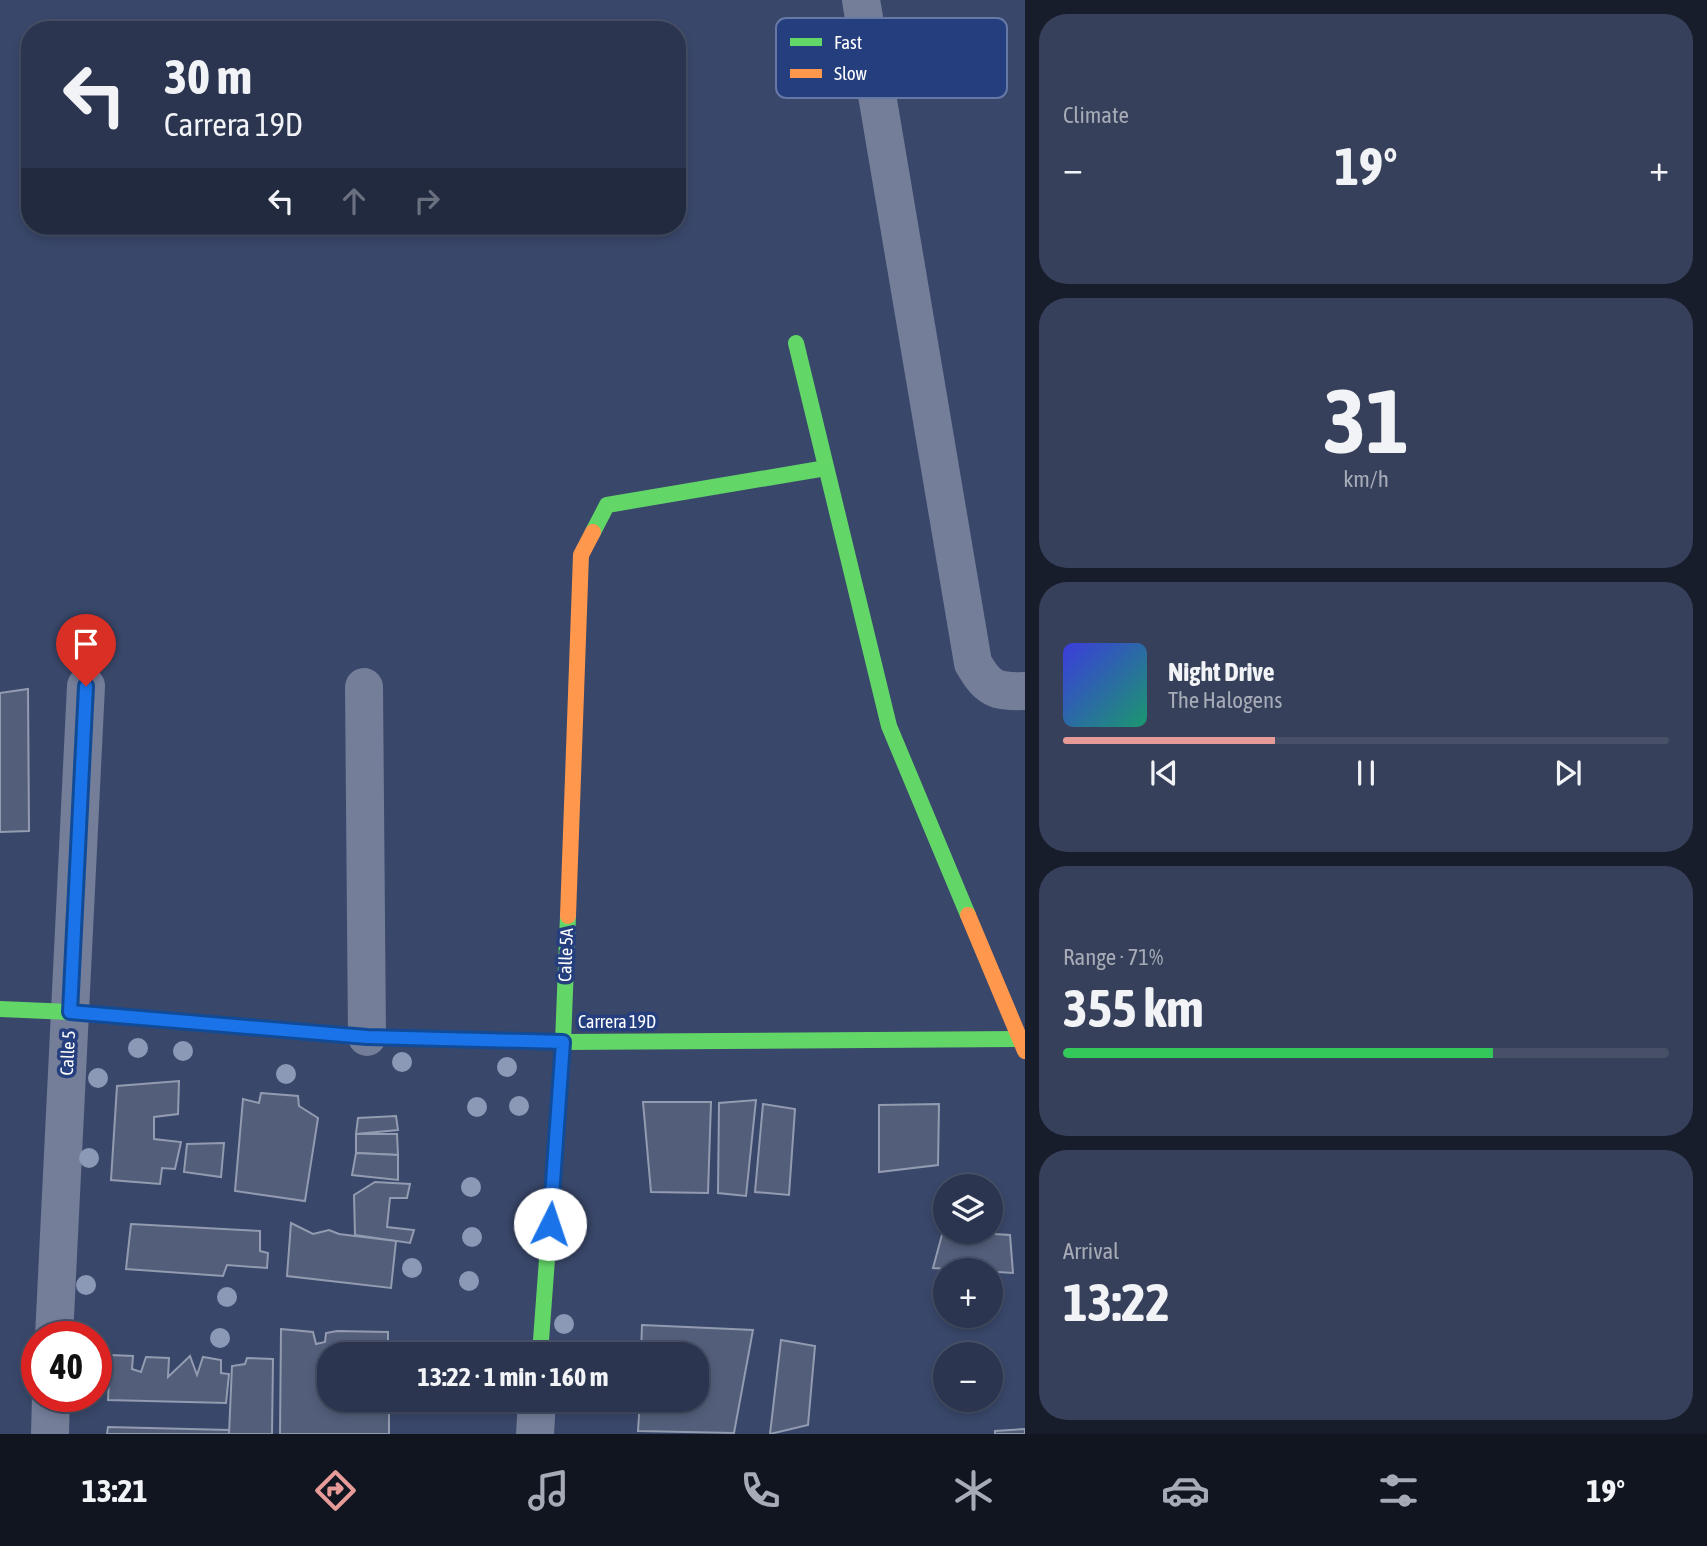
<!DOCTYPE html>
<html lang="en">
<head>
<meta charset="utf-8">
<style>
  body { margin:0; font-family:"Asap Condensed",sans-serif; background:#37405a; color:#f1f3f6; height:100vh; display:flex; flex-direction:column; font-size:26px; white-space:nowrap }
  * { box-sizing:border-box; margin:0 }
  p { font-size:23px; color:#a6abb7 }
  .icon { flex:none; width:38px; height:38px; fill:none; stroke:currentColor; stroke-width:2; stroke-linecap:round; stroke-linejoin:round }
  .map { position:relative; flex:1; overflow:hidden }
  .drawer { display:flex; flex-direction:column; gap:14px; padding:14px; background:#181d2c; width:682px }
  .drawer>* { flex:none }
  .hud { position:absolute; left:21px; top:21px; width:665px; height:214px; border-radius:28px; box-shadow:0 4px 10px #0003,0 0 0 2px #475067; background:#2b3550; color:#f1f3f6; overflow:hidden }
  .tools { position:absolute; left:933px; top:1174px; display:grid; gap:14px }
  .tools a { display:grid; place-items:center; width:70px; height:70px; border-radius:50%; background:#2b3550; box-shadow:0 4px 10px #0003,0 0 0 2px #475067; font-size:35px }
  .speed { position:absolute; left:21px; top:1321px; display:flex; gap:14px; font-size:35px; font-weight:700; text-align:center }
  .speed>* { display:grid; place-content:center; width:91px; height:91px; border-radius:50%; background:#2b3550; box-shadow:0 4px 10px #0003,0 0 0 2px #475067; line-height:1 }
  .speed .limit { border:10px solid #d22; background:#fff; color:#111 }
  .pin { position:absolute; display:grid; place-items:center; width:60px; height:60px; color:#fff; margin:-72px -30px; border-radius:50% 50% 50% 0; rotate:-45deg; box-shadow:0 0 7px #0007 }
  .pin .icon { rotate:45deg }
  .me { position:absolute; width:77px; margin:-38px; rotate:4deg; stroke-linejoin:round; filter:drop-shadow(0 0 5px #0008) }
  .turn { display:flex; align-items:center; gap:24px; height:147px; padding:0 28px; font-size:32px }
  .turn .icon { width:91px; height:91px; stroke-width:2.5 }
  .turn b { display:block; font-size:49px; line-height:60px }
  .lanes { display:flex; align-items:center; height:66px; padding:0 28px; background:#0003; justify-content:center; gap:35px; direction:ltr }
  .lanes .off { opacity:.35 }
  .big { font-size:52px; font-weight:700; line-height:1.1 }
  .drawer .tile { flex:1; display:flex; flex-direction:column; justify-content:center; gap:10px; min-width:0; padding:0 24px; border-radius:28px; background:#37405a }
  .drawer .dial { align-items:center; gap:0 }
  .dial b { font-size:91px; line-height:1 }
  .song { display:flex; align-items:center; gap:21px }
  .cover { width:84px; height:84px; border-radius:10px; background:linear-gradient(135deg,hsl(240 70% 55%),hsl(160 70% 35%)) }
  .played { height:7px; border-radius:4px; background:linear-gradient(90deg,#e69b98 35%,#475067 35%) }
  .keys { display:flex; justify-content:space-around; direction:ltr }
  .heat { display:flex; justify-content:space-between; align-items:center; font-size:38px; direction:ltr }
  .charge { height:10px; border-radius:5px; background:linear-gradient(90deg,#34c759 71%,#475067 0) }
  .trip { position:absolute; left:317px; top:1342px; width:392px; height:70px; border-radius:28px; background:#2b3550; box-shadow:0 4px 10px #0003,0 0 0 2px #475067; font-weight:700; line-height:70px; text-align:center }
  .dock { display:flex; height:112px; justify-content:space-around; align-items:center; background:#111520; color:#a6abb7 }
  .dock .icon { width:49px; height:49px }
  .dock .on { color:#e69b98 }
  .dock b { font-size:32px; color:#f1f3f6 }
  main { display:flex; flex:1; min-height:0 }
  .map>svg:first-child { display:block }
  .building { fill:#535e7a; stroke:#929baf; stroke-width:2 }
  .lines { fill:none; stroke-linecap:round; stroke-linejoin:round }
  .street { stroke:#747e99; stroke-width:38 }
  .fast { stroke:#63d668; stroke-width:16 }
  .slow { stroke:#ff974d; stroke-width:16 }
  .tree { fill:#8b98b6 }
  .route-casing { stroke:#114b97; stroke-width:18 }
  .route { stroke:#1a73e8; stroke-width:12 }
  .labels { text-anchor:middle; stroke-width:7; stroke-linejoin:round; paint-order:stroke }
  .street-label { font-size:18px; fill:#fff; stroke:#253f7e }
  .key { fill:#253f7e; stroke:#6679a5; stroke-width:2 }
  .key-label { font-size:19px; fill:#fff }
</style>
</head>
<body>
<main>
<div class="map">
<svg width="1025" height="1434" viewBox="0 0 1025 1434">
  <rect width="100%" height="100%" fill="#39476a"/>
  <!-- building -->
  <g class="building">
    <path d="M 28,689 L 29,831 L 0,832 L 0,693 Z"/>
    <path d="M 179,1081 L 178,1114 L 154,1117 L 154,1139 L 181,1142 L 175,1169 L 162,1168 L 160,1184 L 111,1180 L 117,1086 Z"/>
    <path d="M 261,1093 L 298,1096 L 299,1106 L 318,1118 L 305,1201 L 235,1191 L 243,1099 L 259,1103 Z"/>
    <path d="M 756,1100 L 746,1196 L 718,1193 L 719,1103 Z"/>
    <path d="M 643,1102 L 711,1102 L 708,1193 L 651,1192 Z"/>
    <path d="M 763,1104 L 795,1109 L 789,1195 L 755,1192 Z"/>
    <path d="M 939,1104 L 938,1165 L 879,1172 L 879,1105 Z"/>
    <path d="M 396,1116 L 398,1130 L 356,1134 L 358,1118 Z"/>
    <path d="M 356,1134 L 397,1134 L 398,1155 L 356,1153 Z"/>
    <path d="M 224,1143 L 221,1177 L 184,1172 L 187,1144 Z"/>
    <path d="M 356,1153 L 398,1155 L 398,1180 L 352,1175 Z"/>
    <path d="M 375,1182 L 410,1184 L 407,1198 L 390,1198 L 387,1227 L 414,1230 L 410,1243 L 355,1235 L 354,1195 Z"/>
    <path d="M 291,1223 L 313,1234 L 329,1230 L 339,1234 L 396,1241 L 391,1288 L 287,1276 Z"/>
    <path d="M 131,1224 L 260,1231 L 260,1251 L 268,1253 L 267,1268 L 227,1265 L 223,1276 L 126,1269 Z"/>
    <path d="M 943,1231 L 1010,1235 L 1013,1273 L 933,1268 Z"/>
    <path d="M 642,1325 L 753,1330 L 734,1433 L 638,1431 L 640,1400 L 696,1400 L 696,1354 L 641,1354 Z"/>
    <path d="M 281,1329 L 313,1332 L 316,1344 L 325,1342 L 326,1333 L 337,1331 L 388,1332 L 388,1354 L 329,1354 L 329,1400 L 389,1400 L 389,1434 L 280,1434 Z"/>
    <path d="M 781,1340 L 815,1346 L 808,1425 L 770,1434 Z"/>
    <path d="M 110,1355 L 133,1356 L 132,1369 L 141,1372 L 146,1357 L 169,1358 L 168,1377 L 190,1356 L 197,1375 L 203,1357 L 221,1360 L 221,1373 L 229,1374 L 226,1403 L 108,1400 Z"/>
    <path d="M 247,1358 L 273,1359 L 272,1434 L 229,1434 L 232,1366 L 245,1364 Z"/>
    <path d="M 108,1427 L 229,1430 L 229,1434 L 107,1434 Z"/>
    <path d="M 1025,1429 L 1025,1434 L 995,1434 L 995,1431 Z"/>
  </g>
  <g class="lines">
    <!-- street -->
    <g class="street">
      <path d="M 861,0 L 973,663 C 988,689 995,692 1025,691"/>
      <path d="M 364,687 L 367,1037"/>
      <path d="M 54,1337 L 86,686"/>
      <path d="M 50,1434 L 51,1396"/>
      <path d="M 535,1434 L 537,1400"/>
    </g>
    <!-- fast -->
    <g class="fast">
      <path d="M 796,343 L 889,726 L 968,915"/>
      <path d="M 593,532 L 607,505 L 826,468"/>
      <path d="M 0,1009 L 70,1012 L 367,1037 L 563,1042 L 1025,1039"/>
      <path d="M 540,1354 L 563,1042 L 568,916"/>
    </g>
    <!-- slow -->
    <g class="slow">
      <path d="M 968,915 L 1025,1051"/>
      <path d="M 568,916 L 581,555 L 593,532"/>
    </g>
  </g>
  <!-- trees -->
  <g class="tree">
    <circle cx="138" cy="1048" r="10"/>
    <circle cx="183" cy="1051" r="10"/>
    <circle cx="402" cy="1062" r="10"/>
    <circle cx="507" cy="1067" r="10"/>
    <circle cx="286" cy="1074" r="10"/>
    <circle cx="98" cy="1078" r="10"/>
    <circle cx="519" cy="1106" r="10"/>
    <circle cx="477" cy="1107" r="10"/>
    <circle cx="89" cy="1158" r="10"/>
    <circle cx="471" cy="1187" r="10"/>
    <circle cx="472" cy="1237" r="10"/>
    <circle cx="412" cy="1268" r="10"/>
    <circle cx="469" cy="1281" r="10"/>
    <circle cx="86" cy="1285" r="10"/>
    <circle cx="227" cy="1297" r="10"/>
    <circle cx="564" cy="1324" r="10"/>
    <circle cx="220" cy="1338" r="10"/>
  </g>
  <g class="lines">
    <!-- route casing -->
    <g class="route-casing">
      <path id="route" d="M 86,686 L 70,1012 L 367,1037 L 563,1042 L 550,1224"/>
    </g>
    <!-- route -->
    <use href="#route" class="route"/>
  </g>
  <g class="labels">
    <!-- street labels -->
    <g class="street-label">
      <text transform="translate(566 955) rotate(-88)" y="6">Calle 5A</text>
      <text x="617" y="1028">Carrera 19D</text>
      <text transform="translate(68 1053) rotate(-87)" y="6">Calle 5</text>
    </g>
  </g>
  <!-- legend -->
  <rect x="776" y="18" width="231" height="80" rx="10" class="key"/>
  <rect x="790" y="38" width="32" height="8" fill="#63d668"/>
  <rect x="790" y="69" width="32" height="9" fill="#ff974d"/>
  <g class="key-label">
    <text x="834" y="49">Fast</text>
    <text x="834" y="80">Slow</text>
  </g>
</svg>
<div class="tools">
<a><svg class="icon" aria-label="layers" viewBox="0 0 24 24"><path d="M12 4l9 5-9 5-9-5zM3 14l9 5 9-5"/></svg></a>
<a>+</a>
<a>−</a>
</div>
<div class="speed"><div class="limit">40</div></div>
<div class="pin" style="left:86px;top:686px;background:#d93025"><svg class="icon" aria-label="arrive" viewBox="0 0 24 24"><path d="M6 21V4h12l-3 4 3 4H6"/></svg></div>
<svg class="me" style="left:550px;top:1224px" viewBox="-20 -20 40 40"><circle r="19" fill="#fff"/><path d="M0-13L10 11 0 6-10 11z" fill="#1a73e8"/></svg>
<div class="trip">13:22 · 1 min · 160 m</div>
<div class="hud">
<div class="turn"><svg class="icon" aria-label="left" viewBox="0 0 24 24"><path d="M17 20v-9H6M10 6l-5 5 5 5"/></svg><div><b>30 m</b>Carrera 19D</div></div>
<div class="lanes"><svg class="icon" aria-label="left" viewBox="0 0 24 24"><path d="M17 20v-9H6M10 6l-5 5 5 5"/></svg><svg class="icon off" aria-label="ahead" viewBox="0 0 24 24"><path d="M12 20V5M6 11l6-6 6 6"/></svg><svg class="icon off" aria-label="right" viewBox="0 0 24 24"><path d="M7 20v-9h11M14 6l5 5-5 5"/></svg></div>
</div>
</div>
<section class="drawer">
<div class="tile"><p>Climate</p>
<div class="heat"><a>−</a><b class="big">19°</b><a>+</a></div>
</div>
<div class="tile dial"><b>31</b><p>km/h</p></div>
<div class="tile">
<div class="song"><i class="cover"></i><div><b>Night Drive</b><p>The Halogens</p></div></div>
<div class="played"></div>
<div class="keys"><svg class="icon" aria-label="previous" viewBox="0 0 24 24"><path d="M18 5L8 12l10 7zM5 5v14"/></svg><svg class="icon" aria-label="pause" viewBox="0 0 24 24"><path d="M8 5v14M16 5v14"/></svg><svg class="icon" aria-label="next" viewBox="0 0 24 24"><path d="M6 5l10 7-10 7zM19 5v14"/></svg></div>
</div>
<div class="tile"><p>Range · 71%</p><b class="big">355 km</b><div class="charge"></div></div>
<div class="tile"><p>Arrival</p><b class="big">13:22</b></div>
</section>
</main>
<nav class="dock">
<b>13:21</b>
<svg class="icon on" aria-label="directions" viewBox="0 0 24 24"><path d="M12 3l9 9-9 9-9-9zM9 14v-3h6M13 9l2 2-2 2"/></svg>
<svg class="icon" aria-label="music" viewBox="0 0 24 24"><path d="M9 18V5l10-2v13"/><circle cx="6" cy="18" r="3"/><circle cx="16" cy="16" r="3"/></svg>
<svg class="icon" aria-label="phone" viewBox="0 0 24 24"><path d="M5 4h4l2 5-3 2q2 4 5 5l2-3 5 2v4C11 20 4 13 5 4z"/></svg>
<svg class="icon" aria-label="climate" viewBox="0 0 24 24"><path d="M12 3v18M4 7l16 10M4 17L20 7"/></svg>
<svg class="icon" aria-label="car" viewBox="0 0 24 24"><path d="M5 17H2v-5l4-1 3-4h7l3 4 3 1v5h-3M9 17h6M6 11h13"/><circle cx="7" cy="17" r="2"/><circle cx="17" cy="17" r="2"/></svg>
<svg class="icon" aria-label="filters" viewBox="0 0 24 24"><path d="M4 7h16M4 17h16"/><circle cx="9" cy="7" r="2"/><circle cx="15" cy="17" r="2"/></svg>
<b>19°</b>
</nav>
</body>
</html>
